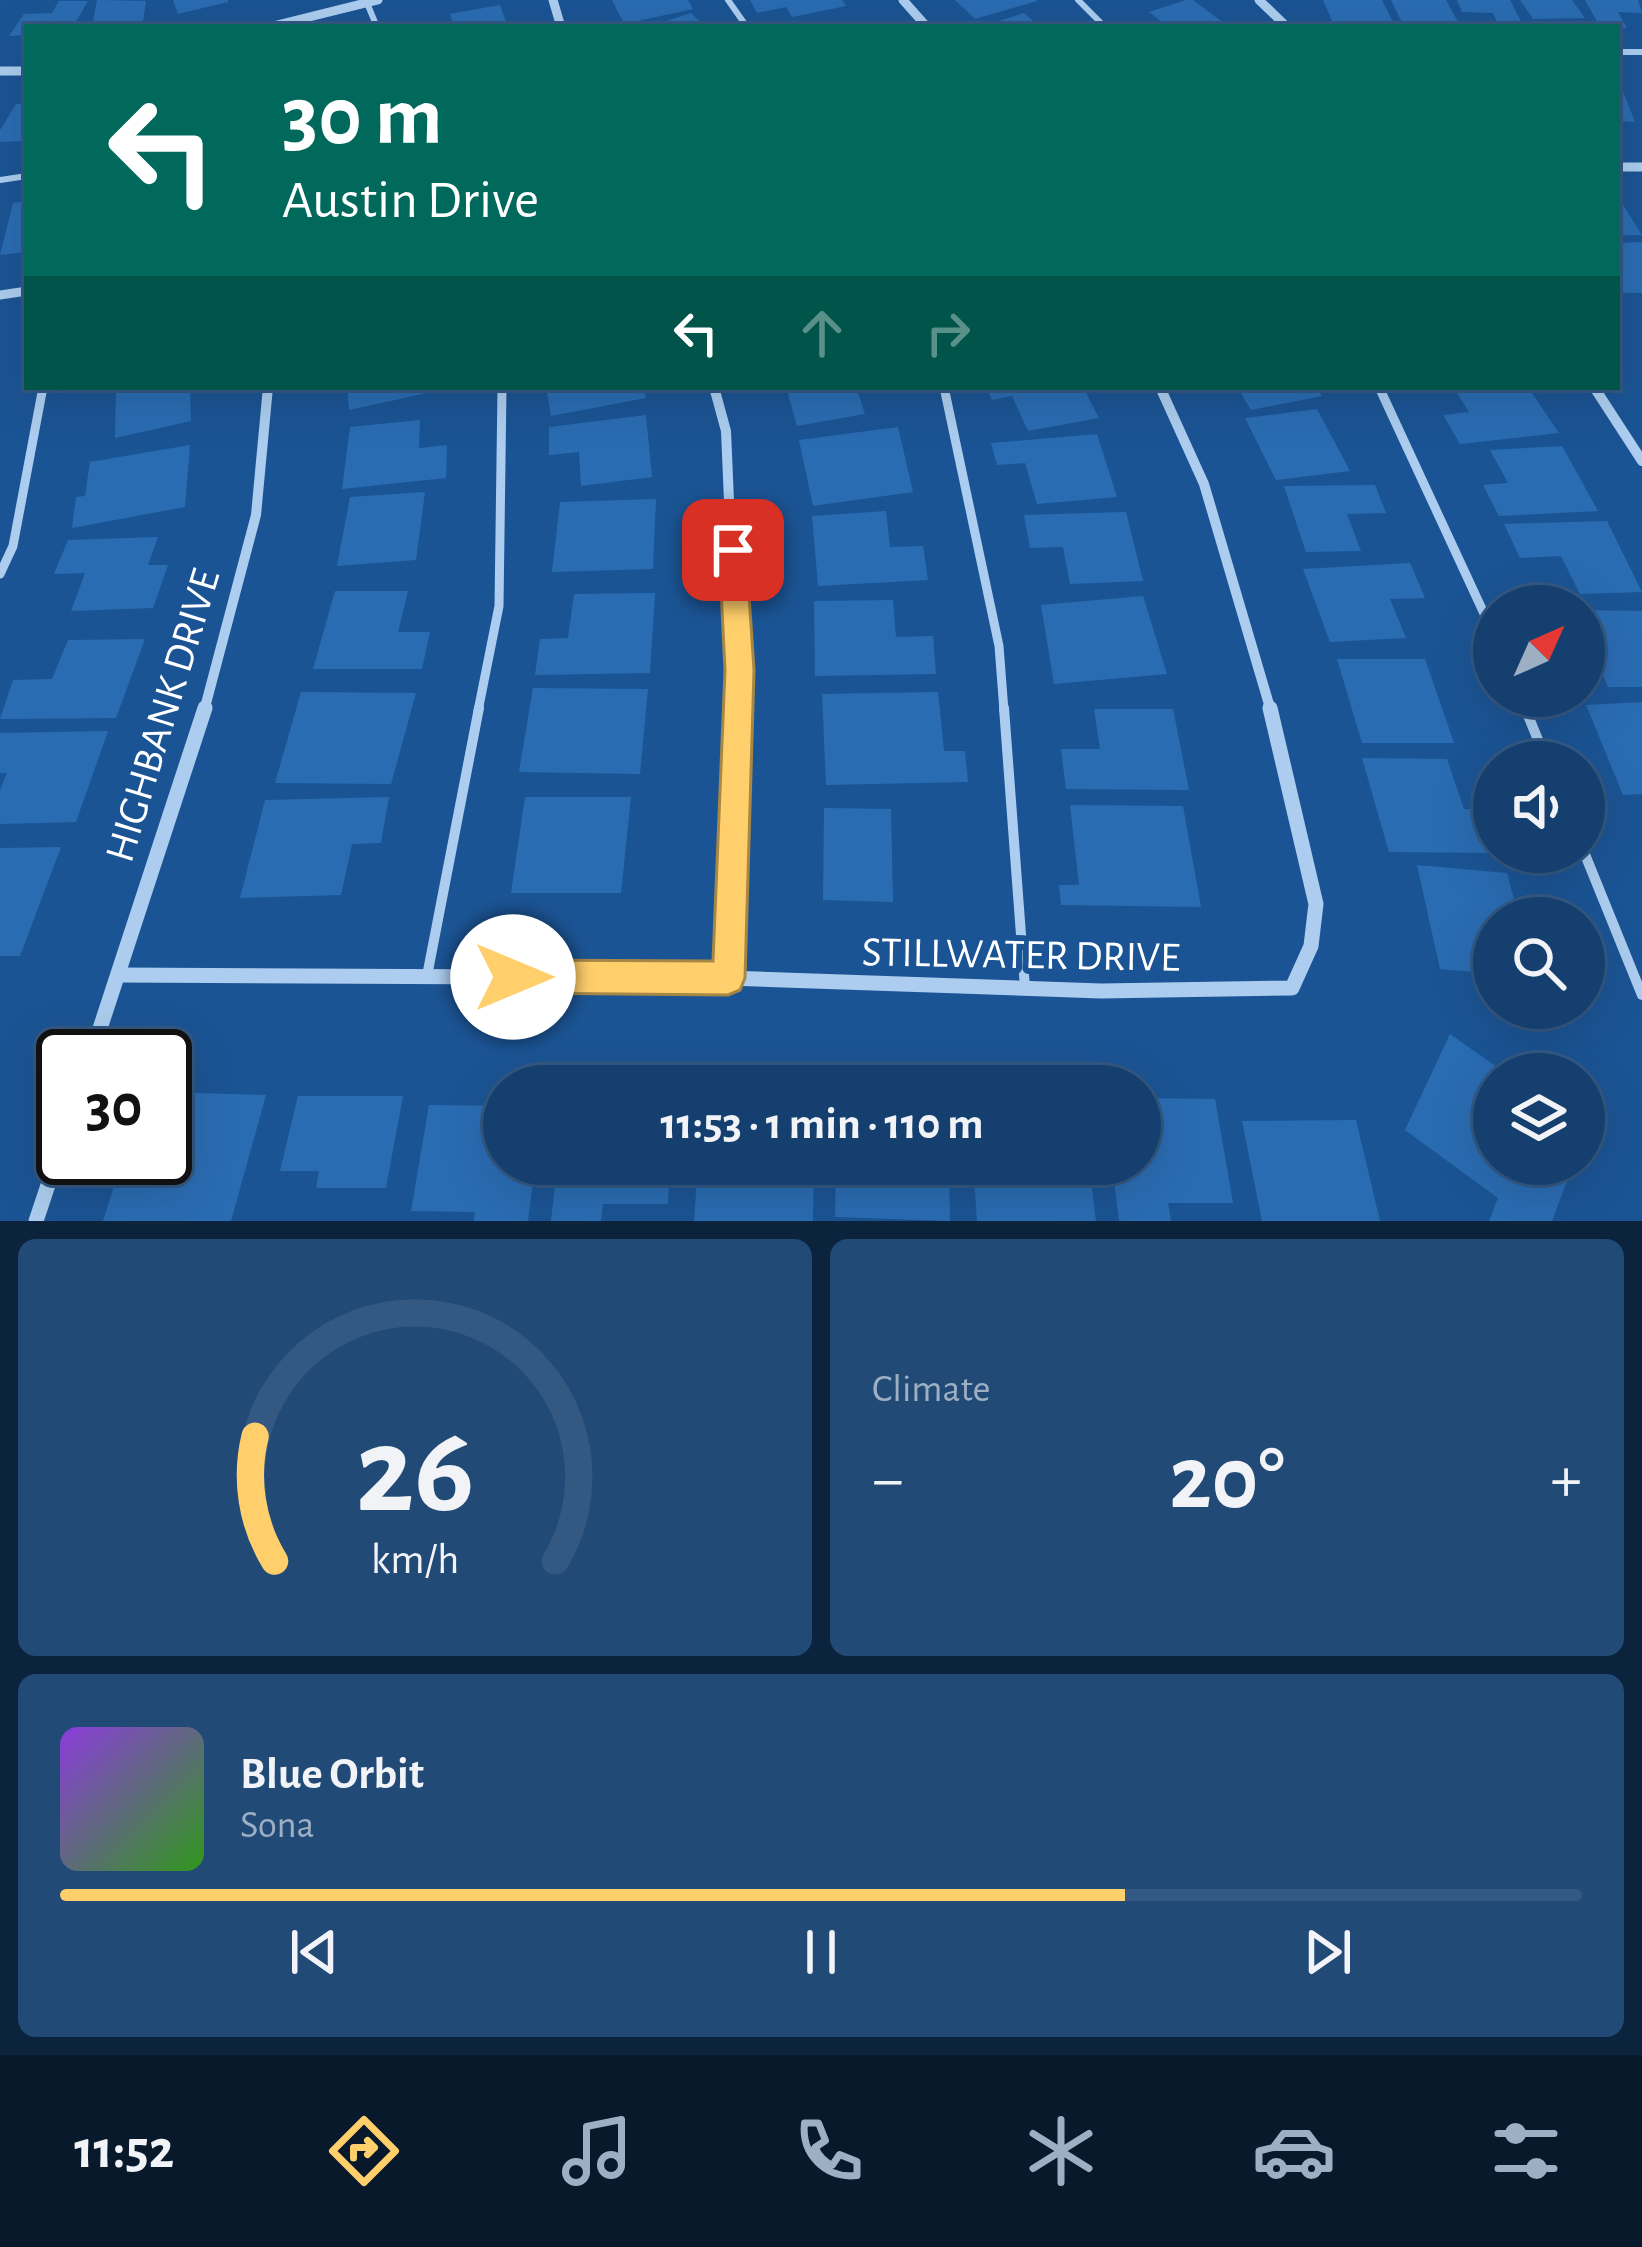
<!DOCTYPE html>
<html lang="en">
<head>
<meta charset="utf-8">
<style>
  body { margin:0; font-family:"Alegreya Sans",sans-serif; background:#214a77; color:#f1f3f6; height:100vh; display:flex; flex-direction:column; font-size:45px; white-space:nowrap }
  * { box-sizing:border-box; margin:0 }
  p { font-size:39px; color:#9dafc3 }
  .icon { flex:none; width:66px; height:66px; fill:none; stroke:currentColor; stroke-width:2; stroke-linecap:round; stroke-linejoin:round }
  .map { position:relative; height:1221px; overflow:hidden }
  .details { display:flex; flex-direction:column; gap:18px; padding:18px; background:#0b233d; flex:1 }
  .details>* { flex:none }
  .guide { position:absolute; left:24px; top:24px; width:1596px; height:366px; border-radius:0px; box-shadow:0 12px 48px #0002,0 0 0 3px #335882; background:#00695c; color:#fff; overflow:hidden }
  .needle { width:78px; rotate:45deg }
  .controls { position:absolute; left:1473px; top:585px; display:grid; gap:24px }
  .controls a { display:grid; place-items:center; width:132px; height:132px; border-radius:50%; background:#143f6f; box-shadow:0 12px 48px #0002,0 0 0 3px #335882; font-size:60px }
  .speed { position:absolute; left:36px; top:1029px; display:flex; gap:24px; font-size:60px; font-weight:700; text-align:center }
  .speed>* { display:grid; place-content:center; width:156px; height:156px; border-radius:50%; background:#143f6f; box-shadow:0 12px 48px #0002,0 0 0 3px #335882; line-height:1 }
  .speed .limit { border:6px solid #111; border-radius:18px; background:#fff; color:#111 }
  .pin { position:absolute; display:grid; place-items:center; width:102px; height:102px; color:#fff; margin:-51px; border-radius:24px; box-shadow:0 6px 18px #0006 }
  .me { position:absolute; width:132px; margin:-66px; rotate:90deg; stroke-linejoin:round; filter:drop-shadow(0 0 9px #0008) }
  .turn { display:flex; align-items:center; gap:42px; height:252px; padding:0 60px; font-size:54px }
  .turn .icon { width:156px; height:156px; stroke-width:2.5 }
  .turn b { display:block; font-size:84px; line-height:102px }
  .lanes { display:flex; align-items:center; height:114px; padding:0 60px; background:#0003; justify-content:center; gap:60px; direction:ltr }
  .lanes .off { opacity:.35 }
  .big { font-size:90px; font-weight:700; line-height:1.1 }
  .details .tile { flex:1; display:flex; flex-direction:column; justify-content:center; gap:18px; min-width:0; padding:0 42px; border-radius:18px; background:#214a77 }
  .details .dial { align-items:center; gap:0 }
  .dial svg { height:312px; overflow:visible; fill:none; stroke:#335882; stroke-width:7; stroke-linecap:round; text-anchor:middle }
  .dial text { fill:#f1f3f6; stroke:none }
  .song { display:flex; align-items:center; gap:36px }
  .cover { width:144px; height:144px; border-radius:18px; background:linear-gradient(135deg,hsl(270 70% 55%),hsl(110 70% 35%)) }
  .played { height:12px; border-radius:6px; background:linear-gradient(90deg,#ffcf6b 70%,#335882 70%) }
  .keys { display:flex; justify-content:space-around; direction:ltr }
  .heat { display:flex; justify-content:space-between; align-items:center; font-size:66px; direction:ltr }
  .details .tiles { flex:1; display:grid; gap:18px; grid-template-columns:1fr 1fr }
  .tile:last-child { grid-column:span 2 }
  .trip { position:absolute; left:483px; top:1065px; width:678px; height:120px; border-radius:60px; background:#143f6f; box-shadow:0 12px 48px #0002,0 0 0 3px #335882; font-weight:700; line-height:120px; text-align:center }
  .tab-bar { display:flex; height:192px; justify-content:space-around; align-items:center; background:#08192c; color:#9dafc3 }
  .tab-bar .icon { width:84px; height:84px }
  .tab-bar .current { color:#ffcf6b }
  .tab-bar b { font-size:54px; color:#f1f3f6 }
  .map>svg:first-child { display:block }
  .building { fill:#2a6cb2 }
  .lines { fill:none; stroke-linecap:round; stroke-linejoin:round }
  .service-far2 { stroke:#accdef; stroke-width:6 }
  .service-far1 { stroke:#accdef; stroke-width:9 }
  .service { stroke:#accdef; stroke-width:10 }
  .minor-far2 { stroke:#accdef; stroke-width:9 }
  .minor-far1 { stroke:#accdef; stroke-width:10 }
  .minor { stroke:#accdef; stroke-width:15 }
  .route { fill:#ffcf6b; stroke:#a68746; stroke-width:3 }
  .labels { text-anchor:middle; stroke-width:12; stroke-linejoin:round; paint-order:stroke }
  .street-label { font-size:42px; fill:#fff; stroke:#1b5494 }
</style>
</head>
<body>
<div class="map">
<svg width="1642" height="1221" viewBox="0 0 1642 1221">
  <rect width="100%" height="100%" fill="#1b5494"/>
  <!-- building -->
  <g class="building">
    <path d="M 97,0 L 146,1 L 143,22 L 92,27 Z"/>
    <path d="M 173,0 L 228,0 L 228,2 L 178,14 Z"/>
    <path d="M 612,0 L 688,0 L 693,9 L 624,24 Z"/>
    <path d="M 750,0 L 842,0 L 846,6 L 792,17 L 786,7 L 757,13 Z"/>
    <path d="M 955,0 L 1037,0 L 1037,1 L 975,19 Z"/>
    <path d="M 1186,0 L 1193,0 L 1229,27 L 1168,27 L 1149,12 Z"/>
    <path d="M 1323,0 L 1382,0 L 1394,24 L 1333,23 Z"/>
    <path d="M 1391,0 L 1446,0 L 1460,26 L 1403,25 Z"/>
    <path d="M 1457,0 L 1510,0 L 1524,27 L 1499,26 L 1493,13 L 1462,12 Z"/>
    <path d="M 1520,0 L 1572,0 L 1585,18 L 1533,19 Z"/>
    <path d="M 1585,0 L 1638,0 L 1642,13 L 1618,12 L 1627,28 L 1600,27 Z"/>
    <path d="M 59,1 L 88,1 L 73,27 L 27,27 L 27,35 L 9,36 L 24,14 L 52,13 Z"/>
    <path d="M 500,5 L 508,27 L 454,27 L 450,14 Z"/>
    <path d="M 691,13 L 705,27 L 651,27 L 651,26 Z"/>
    <path d="M 1024,13 L 1040,27 L 983,27 L 983,26 Z"/>
    <path d="M 1617,76 L 1635,122 L 1617,121 Z"/>
    <path d="M 16,104 L 27,104 L 27,141 L 0,142 L 0,130 Z"/>
    <path d="M 1617,195 L 1642,235 L 1617,235 Z"/>
    <path d="M 27,201 L 27,252 L 0,255 L 13,203 Z"/>
    <path d="M 1642,242 L 1642,293 L 1617,293 L 1617,243 Z"/>
    <path d="M 116,387 L 190,387 L 191,421 L 115,438 Z"/>
    <path d="M 347,387 L 422,387 L 423,394 L 349,410 Z"/>
    <path d="M 546,387 L 643,387 L 646,398 L 551,416 Z"/>
    <path d="M 786,387 L 856,387 L 865,414 L 797,426 Z"/>
    <path d="M 986,387 L 1083,387 L 1099,418 L 1028,431 L 1012,396 L 992,400 Z"/>
    <path d="M 1237,387 L 1316,387 L 1322,396 L 1251,410 Z"/>
    <path d="M 1453,387 L 1528,387 L 1559,433 L 1460,444 L 1443,415 L 1469,412 Z"/>
    <path d="M 1317,409 L 1350,471 L 1276,480 L 1245,418 Z"/>
    <path d="M 646,415 L 652,477 L 581,486 L 579,452 L 549,455 L 549,427 Z"/>
    <path d="M 420,420 L 419,448 L 447,445 L 446,478 L 342,489 L 350,427 Z"/>
    <path d="M 898,427 L 913,492 L 813,506 L 799,440 Z"/>
    <path d="M 1097,434 L 1117,497 L 1037,504 L 1025,463 L 997,465 L 991,443 Z"/>
    <path d="M 190,445 L 185,507 L 72,528 L 76,497 L 85,496 L 90,462 Z"/>
    <path d="M 1562,446 L 1598,511 L 1499,516 L 1483,485 L 1508,483 L 1490,450 Z"/>
    <path d="M 1375,485 L 1386,513 L 1347,514 L 1361,551 L 1306,552 L 1284,486 Z"/>
    <path d="M 425,492 L 416,560 L 337,566 L 350,497 Z"/>
    <path d="M 656,499 L 653,569 L 552,572 L 560,502 Z"/>
    <path d="M 886,511 L 890,547 L 923,546 L 928,580 L 818,586 L 812,516 Z"/>
    <path d="M 1126,512 L 1143,581 L 1070,584 L 1063,547 L 1030,548 L 1024,515 Z"/>
    <path d="M 1607,521 L 1642,592 L 1580,594 L 1561,556 L 1520,558 L 1504,524 Z"/>
    <path d="M 158,537 L 148,565 L 168,565 L 153,608 L 71,611 L 85,573 L 54,574 L 68,540 Z"/>
    <path d="M 1410,563 L 1425,598 L 1390,599 L 1406,638 L 1330,642 L 1303,569 Z"/>
    <path d="M 335,591 L 408,591 L 398,632 L 430,632 L 422,669 L 313,669 Z"/>
    <path d="M 655,593 L 650,673 L 535,675 L 540,639 L 568,638 L 574,594 Z"/>
    <path d="M 1143,596 L 1167,674 L 1054,684 L 1041,605 Z"/>
    <path d="M 893,600 L 896,637 L 933,636 L 936,674 L 815,676 L 814,601 Z"/>
    <path d="M 1584,610 L 1642,611 L 1642,687 L 1608,687 L 1590,646 L 1584,646 Z"/>
    <path d="M 145,639 L 116,718 L 0,719 L 13,680 L 52,679 L 68,640 Z"/>
    <path d="M 1337,659 L 1425,659 L 1454,743 L 1362,743 Z"/>
    <path d="M 533,688 L 648,689 L 640,774 L 519,772 Z"/>
    <path d="M 301,692 L 416,693 L 391,784 L 275,783 Z"/>
    <path d="M 938,692 L 944,751 L 965,751 L 968,782 L 826,785 L 822,694 Z"/>
    <path d="M 1642,702 L 1642,794 L 1623,795 L 1586,705 Z"/>
    <path d="M 1094,709 L 1173,709 L 1189,790 L 1066,789 L 1061,749 L 1100,749 Z"/>
    <path d="M 108,731 L 76,822 L 0,824 L 0,790 L 7,773 L 0,773 L 0,733 Z"/>
    <path d="M 1362,758 L 1447,759 L 1464,809 L 1494,809 L 1494,853 L 1389,852 Z"/>
    <path d="M 389,797 L 381,843 L 352,844 L 341,895 L 240,898 L 265,800 Z"/>
    <path d="M 525,797 L 631,797 L 621,893 L 511,893 Z"/>
    <path d="M 1070,805 L 1183,806 L 1201,907 L 1061,905 L 1059,885 L 1079,885 Z"/>
    <path d="M 824,808 L 891,809 L 893,902 L 823,900 Z"/>
    <path d="M 61,847 L 20,956 L 0,956 L 0,848 Z"/>
    <path d="M 1417,865 L 1507,873 L 1519,918 L 1494,918 L 1494,974 L 1440,969 Z"/>
    <path d="M 1450,1034 L 1507,1074 L 1494,1074 L 1494,1164 L 1564,1164 L 1561,1170 L 1569,1176 L 1552,1221 L 1489,1221 L 1498,1198 L 1405,1130 Z"/>
    <path d="M 165,1092 L 266,1095 L 231,1221 L 103,1221 L 123,1158 L 165,1158 Z"/>
    <path d="M 298,1096 L 403,1096 L 386,1188 L 316,1188 L 319,1171 L 280,1171 Z"/>
    <path d="M 1140,1098 L 1215,1099 L 1233,1203 L 1168,1203 L 1171,1221 L 1119,1221 L 1112,1164 L 1140,1164 Z"/>
    <path d="M 429,1105 L 504,1106 L 504,1164 L 535,1164 L 528,1221 L 474,1221 L 475,1212 L 411,1211 Z"/>
    <path d="M 1356,1120 L 1380,1221 L 1262,1221 L 1242,1121 Z"/>
    <path d="M 557,1164 L 670,1164 L 668,1204 L 603,1204 L 601,1221 L 551,1221 Z"/>
    <path d="M 698,1164 L 814,1164 L 813,1221 L 694,1221 Z"/>
    <path d="M 836,1164 L 949,1164 L 950,1221 L 835,1217 Z"/>
    <path d="M 973,1164 L 1089,1164 L 1096,1221 L 977,1221 Z"/>
  </g>
  <g class="lines">
    <!-- service-far2 -->
    <g class="service-far2">
      <path d="M 728,0 L 747,27"/>
      <path d="M 1078,0 L 1105,27"/>
      <path d="M 367,3 L 377,27"/>
      <path d="M 1617,52 L 1642,52"/>
      <path d="M 0,180 L 27,176"/>
    </g>
    <!-- service-far1 -->
    <g class="service-far1">
      <path d="M 944,387 L 999,646 L 1004,711"/>
      <path d="M 1379,387 L 1494,635"/>
      <path d="M 0,574 L 13,546 L 43,387"/>
      <path d="M 1520,696 L 1526,711"/>
      <path d="M 478,711 L 499,606 L 502,387"/>
    </g>
    <!-- service -->
    <g class="service">
      <path d="M 1004,708 L 1025,988"/>
      <path d="M 1525,708 L 1547,762"/>
      <path d="M 1584,852 L 1642,995"/>
      <path d="M 427,976 L 479,708"/>
    </g>
    <!-- minor-far2 -->
    <g class="minor-far2">
      <path d="M 553,0 L 561,27"/>
      <path d="M 903,0 L 927,27"/>
      <path d="M 1259,0 L 1287,27"/>
      <path d="M 269,27 L 378,0"/>
      <path d="M 0,71 L 27,71"/>
      <path d="M 1617,167 L 1642,167"/>
      <path d="M 0,295 L 27,291"/>
    </g>
    <!-- minor-far1 -->
    <g class="minor-far1">
      <path d="M 714,387 L 726,431 L 738,711"/>
      <path d="M 1160,387 L 1204,484 L 1271,711"/>
      <path d="M 1594,387 L 1642,461"/>
      <path d="M 204,711 L 256,515 L 268,387"/>
    </g>
    <!-- minor -->
    <g class="minor">
      <path d="M 118,975 L 728,978 L 1101,991 L 1292,988 L 1311,946 L 1316,904 L 1270,708"/>
      <path d="M 728,978 L 739,708"/>
      <path d="M 91,1056 L 205,708"/>
      <path d="M 36,1221 L 63,1140"/>
    </g>
  </g>
  <!-- route -->
  <path class="route" d="M 733,540 L 746,550 L 754,670 L 745,978 L 740,990 L 728,995 L 513,993 L 502,989 L 497,977 L 502,965 L 513,960 L 713,961 L 725,670 L 719,550 Z"/>
  <g class="labels">
    <!-- street labels -->
    <g class="street-label">
      <text transform="translate(161 715) rotate(-73)" y="15">HIGHBANK DRIVE</text>
      <text transform="translate(1021 953) rotate(1)" y="15">STILLWATER DRIVE</text>
    </g>
  </g>
</svg>
<div class="controls">
<a><svg class="needle" viewBox="-14 -14 28 28"><path d="M0-13l5 13h-10z" fill="#e53935"/><path d="M0 13l5-13h-10z" fill="#9dafc3"/></svg></a>
<a><svg class="icon" aria-label="sound" viewBox="0 0 24 24"><path d="M4 9h4l5-4v14l-5-4H4zM17 9q2 3 0 6"/></svg></a>
<a><svg class="icon" aria-label="search" viewBox="0 0 24 24"><circle cx="10" cy="10" r="6"/><path d="M15 15l6 6"/></svg></a>
<a><svg class="icon" aria-label="layers" viewBox="0 0 24 24"><path d="M12 4l9 5-9 5-9-5zM3 14l9 5 9-5"/></svg></a>
</div>
<div class="speed"><div class="limit">30</div></div>
<div class="pin" style="left:733px;top:550px;background:#d93025"><svg class="icon" aria-label="arrive" viewBox="0 0 24 24"><path d="M6 21V4h12l-3 4 3 4H6"/></svg></div>
<svg class="me" style="left:513px;top:977px" viewBox="-20 -20 40 40"><circle r="19" fill="#fff"/><path d="M0-13L10 11 0 6-10 11z" fill="#ffcf6b"/></svg>
<div class="trip">11:53 · 1 min · 110 m</div>
<div class="guide">
<div class="turn"><svg class="icon" aria-label="left" viewBox="0 0 24 24"><path d="M17 20v-9H6M10 6l-5 5 5 5"/></svg><div><b>30 m</b>Austin Drive</div></div>
<div class="lanes"><svg class="icon" aria-label="left" viewBox="0 0 24 24"><path d="M17 20v-9H6M10 6l-5 5 5 5"/></svg><svg class="icon off" aria-label="ahead" viewBox="0 0 24 24"><path d="M12 20V5M6 11l6-6 6 6"/></svg><svg class="icon off" aria-label="right" viewBox="0 0 24 24"><path d="M7 20v-9h11M14 6l5 5-5 5"/></svg></div>
</div>
</div>
<section class="details">
<div class="tiles">
<div class="tile dial"><svg viewBox="0 0 100 80">
<path d="M14 69A42 42 0 1 1 86 69"/>
<path d="M14 69A42 42 0 0 1 9 37" stroke="#ffcf6b"/>
<text x="50" y="56" font-size="32" font-weight="700">26</text>
<text x="50" y="72" font-size="11">km/h</text>
</svg></div>
<div class="tile"><p>Climate</p>
<div class="heat"><a>−</a><b class="big">20°</b><a>+</a></div>
</div>
<div class="tile">
<div class="song"><i class="cover"></i><div><b>Blue Orbit</b><p>Sona</p></div></div>
<div class="played"></div>
<div class="keys"><svg class="icon" aria-label="previous" viewBox="0 0 24 24"><path d="M18 5L8 12l10 7zM5 5v14"/></svg><svg class="icon" aria-label="pause" viewBox="0 0 24 24"><path d="M8 5v14M16 5v14"/></svg><svg class="icon" aria-label="next" viewBox="0 0 24 24"><path d="M6 5l10 7-10 7zM19 5v14"/></svg></div>
</div>
</div>
</section>
<nav class="tab-bar">
<b>11:52</b>
<svg class="icon current" aria-label="directions" viewBox="0 0 24 24"><path d="M12 3l9 9-9 9-9-9zM9 14v-3h6M13 9l2 2-2 2"/></svg>
<svg class="icon" aria-label="music" viewBox="0 0 24 24"><path d="M9 18V5l10-2v13"/><circle cx="6" cy="18" r="3"/><circle cx="16" cy="16" r="3"/></svg>
<svg class="icon" aria-label="phone" viewBox="0 0 24 24"><path d="M5 4h4l2 5-3 2q2 4 5 5l2-3 5 2v4C11 20 4 13 5 4z"/></svg>
<svg class="icon" aria-label="climate" viewBox="0 0 24 24"><path d="M12 3v18M4 7l16 10M4 17L20 7"/></svg>
<svg class="icon" aria-label="car" viewBox="0 0 24 24"><path d="M5 17H2v-5l4-1 3-4h7l3 4 3 1v5h-3M9 17h6M6 11h13"/><circle cx="7" cy="17" r="2"/><circle cx="17" cy="17" r="2"/></svg>
<svg class="icon" aria-label="filters" viewBox="0 0 24 24"><path d="M4 7h16M4 17h16"/><circle cx="9" cy="7" r="2"/><circle cx="15" cy="17" r="2"/></svg>
</nav>
</body>
</html>
